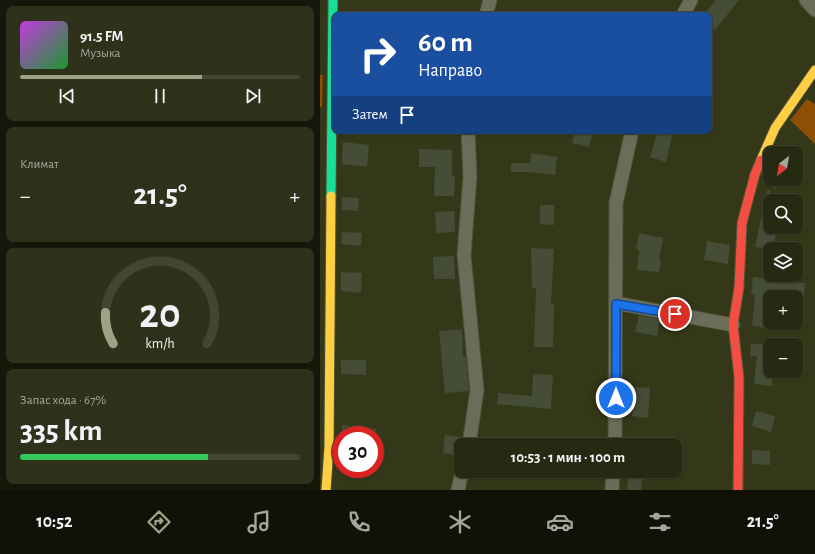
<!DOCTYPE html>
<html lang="ru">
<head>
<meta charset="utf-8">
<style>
  body { margin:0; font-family:"Alegreya Sans",sans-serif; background:#2f321b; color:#f1f3f6; height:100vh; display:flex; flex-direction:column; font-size:15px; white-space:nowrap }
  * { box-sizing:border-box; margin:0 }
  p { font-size:13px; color:#a4a79f }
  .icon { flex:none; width:22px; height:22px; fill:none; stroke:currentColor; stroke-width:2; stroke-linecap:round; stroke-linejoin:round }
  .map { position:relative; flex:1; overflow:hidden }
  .sheet { display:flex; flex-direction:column; gap:6px; padding:6px; background:#15170a; width:320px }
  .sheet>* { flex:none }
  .guide { position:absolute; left:12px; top:12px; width:380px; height:122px; border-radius:8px; box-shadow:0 1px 3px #0004,0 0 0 1px #434632; background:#1a4fa0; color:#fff; overflow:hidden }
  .needle { width:26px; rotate:211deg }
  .fabs { position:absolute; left:443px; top:146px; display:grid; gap:8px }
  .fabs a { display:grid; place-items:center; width:40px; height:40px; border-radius:8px; background:#272a12; box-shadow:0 1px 3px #0004,0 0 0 1px #434632; font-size:20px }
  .speed { position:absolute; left:12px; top:426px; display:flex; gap:8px; font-size:20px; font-weight:700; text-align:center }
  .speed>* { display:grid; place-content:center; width:52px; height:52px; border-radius:50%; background:#272a12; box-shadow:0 1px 3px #0004,0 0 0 1px #434632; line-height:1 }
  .speed .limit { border:6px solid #d22; background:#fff; color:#111 }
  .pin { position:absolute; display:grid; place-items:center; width:34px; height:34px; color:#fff; margin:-17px; border:2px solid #fff; border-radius:50%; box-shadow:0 1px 4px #0007 }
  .me { position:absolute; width:44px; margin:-22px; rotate:0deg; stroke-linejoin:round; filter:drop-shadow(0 0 3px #0008) }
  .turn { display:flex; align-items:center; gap:14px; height:84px; padding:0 20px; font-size:18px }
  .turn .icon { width:52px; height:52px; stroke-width:2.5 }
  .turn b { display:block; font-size:28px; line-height:34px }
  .then { display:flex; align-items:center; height:38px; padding:0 20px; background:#0003; gap:8px; font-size:15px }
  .big { font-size:30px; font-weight:600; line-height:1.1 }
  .sheet .tile { flex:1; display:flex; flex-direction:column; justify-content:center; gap:6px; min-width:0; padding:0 14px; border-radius:8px; background:#2f321b }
  .sheet .dial { align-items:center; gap:0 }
  .dial svg { height:104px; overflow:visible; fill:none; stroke:#434632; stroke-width:7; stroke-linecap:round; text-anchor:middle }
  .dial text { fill:#f1f3f6; stroke:none }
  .song { display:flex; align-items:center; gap:12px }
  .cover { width:48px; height:48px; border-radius:6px; background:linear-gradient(135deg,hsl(290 70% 55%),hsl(130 70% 35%)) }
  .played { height:4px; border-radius:2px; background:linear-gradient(90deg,#9da385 65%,#434632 65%) }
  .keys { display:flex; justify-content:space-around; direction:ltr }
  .heat { display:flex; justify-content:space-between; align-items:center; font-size:22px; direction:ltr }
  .charge { height:6px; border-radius:3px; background:linear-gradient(90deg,#34c759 67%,#434632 0) }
  .trip { position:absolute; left:134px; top:438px; width:228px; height:40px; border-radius:8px; background:#272a12; box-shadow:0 1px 3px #0004,0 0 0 1px #434632; font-weight:600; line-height:40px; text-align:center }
  .dock { display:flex; height:64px; justify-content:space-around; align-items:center; background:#101107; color:#a4a79f }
  .dock .icon { width:28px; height:28px }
  .dock .on { color:#9da385 }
  .dock b { font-size:18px; color:#f1f3f6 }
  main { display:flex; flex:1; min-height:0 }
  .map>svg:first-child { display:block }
  .forest { fill:#8e4e04 }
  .building { fill:#464d37 }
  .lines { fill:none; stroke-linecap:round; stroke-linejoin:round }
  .street-casing { stroke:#505339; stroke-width:15 }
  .fast-casing { stroke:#505339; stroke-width:11 }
  .slow-casing { stroke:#505339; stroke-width:11 }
  .jam-casing { stroke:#505339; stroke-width:11 }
  .street { stroke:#6a6e59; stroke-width:13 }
  .fast { stroke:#16e098; stroke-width:9 }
  .slow { stroke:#ffcf43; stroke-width:9 }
  .jam { stroke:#f24e42; stroke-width:9 }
  .route-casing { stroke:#114b97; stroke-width:10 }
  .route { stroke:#1a73e8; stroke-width:7 }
</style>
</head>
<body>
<main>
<section class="sheet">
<div class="tile">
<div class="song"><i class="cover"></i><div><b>91.5 FM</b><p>Музыка</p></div></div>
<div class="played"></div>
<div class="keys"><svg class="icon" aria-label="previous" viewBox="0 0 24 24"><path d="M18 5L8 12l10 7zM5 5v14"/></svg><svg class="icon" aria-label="pause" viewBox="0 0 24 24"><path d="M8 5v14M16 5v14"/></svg><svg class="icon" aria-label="next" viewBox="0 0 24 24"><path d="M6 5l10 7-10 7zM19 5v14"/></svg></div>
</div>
<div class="tile"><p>Климат</p>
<div class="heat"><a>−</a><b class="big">21.5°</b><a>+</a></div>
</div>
<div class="tile dial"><svg viewBox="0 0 100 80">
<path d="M14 69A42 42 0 1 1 86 69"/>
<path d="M14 69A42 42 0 0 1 8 45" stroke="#9da385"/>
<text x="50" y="56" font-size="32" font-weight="700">20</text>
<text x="50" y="72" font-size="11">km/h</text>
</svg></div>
<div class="tile"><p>Запас хода · 67%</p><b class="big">335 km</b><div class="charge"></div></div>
</section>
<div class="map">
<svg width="495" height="490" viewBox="0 0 495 490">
  <rect width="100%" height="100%" fill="#343818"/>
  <!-- forest -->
  <g class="forest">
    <path d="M 0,75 L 3,75 L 2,107 L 0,107 Z"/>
    <path d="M 487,99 L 495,104 L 495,144 L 470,120 Z"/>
  </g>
  <!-- building -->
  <g class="building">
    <path d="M 396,0 L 419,0 L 395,30 L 389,26 L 389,15 L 384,15 Z"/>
    <path d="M 255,131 L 273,131 L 269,147 L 252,143 Z"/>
    <path d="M 338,131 L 353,131 L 346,162 L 330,157 Z"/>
    <path d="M 23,142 L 49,145 L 47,167 L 22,164 Z"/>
    <path d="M 99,149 L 132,150 L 132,176 L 135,176 L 134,196 L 114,196 L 115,167 L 99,167 Z"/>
    <path d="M 211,153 L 237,157 L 235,175 L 209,172 L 191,172 L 191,163 L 210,163 Z"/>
    <path d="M 445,179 L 460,179 L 456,189 L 443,183 Z"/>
    <path d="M 447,190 L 450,191 L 450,233 L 456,234 L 453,249 L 435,247 Z"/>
    <path d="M 22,197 L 39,198 L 38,211 L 22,210 Z"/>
    <path d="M 220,205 L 234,205 L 234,225 L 220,224 Z"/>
    <path d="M 134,211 L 135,232 L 116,233 L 115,212 Z"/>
    <path d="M 22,232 L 42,233 L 41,246 L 21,244 Z"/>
    <path d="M 319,233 L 343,238 L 339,260 L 341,261 L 339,272 L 317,270 L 319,250 L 316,249 Z"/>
    <path d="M 387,241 L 410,245 L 408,264 L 384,260 Z"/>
    <path d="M 211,248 L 234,249 L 231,304 L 234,304 L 233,347 L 214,347 L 216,288 L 212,288 Z"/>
    <path d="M 134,256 L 135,279 L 114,279 L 113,257 Z"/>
    <path d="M 21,272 L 42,273 L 41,293 L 21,291 Z"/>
    <path d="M 433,277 L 453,279 L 453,281 L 485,283 L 484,296 L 452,295 L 450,297 L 448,328 L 432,326 L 435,295 L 431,294 Z"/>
    <path d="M 319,315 L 340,319 L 337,336 L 315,332 Z"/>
    <path d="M 142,329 L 143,357 L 146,357 L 149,391 L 125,393 L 119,331 Z"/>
    <path d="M 431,344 L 449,344 L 448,370 L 453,371 L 452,386 L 434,384 L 437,356 L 430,356 Z"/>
    <path d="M 21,360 L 46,360 L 46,375 L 21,374 Z"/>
    <path d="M 213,374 L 233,375 L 231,409 L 177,404 L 178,393 L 212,396 Z"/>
    <path d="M 314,387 L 330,388 L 328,418 L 312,416 Z"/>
    <path d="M 436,411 L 455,416 L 451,432 L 432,426 Z"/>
    <path d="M 22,425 L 56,429 L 55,435 L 21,435 Z"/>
    <path d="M 125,435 L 140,437 L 138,455 L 123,453 Z"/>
    <path d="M 432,450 L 450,451 L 450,465 L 432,464 Z"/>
    <path d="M 309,471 L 323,471 L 321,490 L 307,490 Z"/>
  </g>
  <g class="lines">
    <!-- street casing -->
    <g class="street-casing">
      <g id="street">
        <path d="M 486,0 L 495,10"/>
        <path d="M 166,15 L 170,0"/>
        <path d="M 363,15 L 371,0"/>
        <path d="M 148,131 L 150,176 L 144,255 L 157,390 L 149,445"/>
        <path d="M 296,303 L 413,325"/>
        <path d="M 295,445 L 296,203 L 312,131"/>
        <path d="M 138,490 L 142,471"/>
        <path d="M 292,490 L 293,471"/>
      </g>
    </g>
    <!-- fast casing -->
    <g class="fast-casing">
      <path id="fast" d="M 11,196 L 13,0"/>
    </g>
    <!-- slow casing -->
    <g class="slow-casing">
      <g id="slow">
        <path d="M 441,160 L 455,128 L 495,70"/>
        <path d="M 6,490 L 9,447 L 11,196"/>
      </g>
    </g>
    <!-- jam casing -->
    <g class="jam-casing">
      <path id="jam" d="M 418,490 L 419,377 L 413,325 L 419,288 L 422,223 L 435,174 L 441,160"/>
    </g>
    <!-- street -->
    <use href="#street" class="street"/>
    <!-- fast -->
    <use href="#fast" class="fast"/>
    <!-- slow -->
    <use href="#slow" class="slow"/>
    <!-- jam -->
    <use href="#jam" class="jam"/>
  </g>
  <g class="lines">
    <!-- route casing -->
    <g class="route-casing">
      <path id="route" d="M 296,398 L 296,304 L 355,314"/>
    </g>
    <!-- route -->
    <use href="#route" class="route"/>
  </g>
</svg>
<div class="fabs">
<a><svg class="needle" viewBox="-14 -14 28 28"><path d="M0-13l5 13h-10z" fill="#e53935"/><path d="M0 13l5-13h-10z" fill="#a4a79f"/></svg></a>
<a><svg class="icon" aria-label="search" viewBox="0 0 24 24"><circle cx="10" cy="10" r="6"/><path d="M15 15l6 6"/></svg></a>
<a><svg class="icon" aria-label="layers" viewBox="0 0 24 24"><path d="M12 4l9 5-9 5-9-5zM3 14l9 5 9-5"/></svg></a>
<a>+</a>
<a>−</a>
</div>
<div class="speed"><div class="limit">30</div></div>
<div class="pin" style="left:355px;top:314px;background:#d93025"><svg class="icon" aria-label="arrive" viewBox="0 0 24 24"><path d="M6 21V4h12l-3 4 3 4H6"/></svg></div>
<svg class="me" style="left:296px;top:398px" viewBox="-20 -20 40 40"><circle r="17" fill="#1a73e8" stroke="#fff" stroke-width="3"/><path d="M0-11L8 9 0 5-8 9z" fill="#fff"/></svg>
<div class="trip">10:53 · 1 мин · 100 m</div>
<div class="guide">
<div class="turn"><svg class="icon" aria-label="right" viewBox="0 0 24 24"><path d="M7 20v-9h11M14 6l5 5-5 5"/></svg><div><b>60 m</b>Направо</div></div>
<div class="then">Затем<svg class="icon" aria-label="arrive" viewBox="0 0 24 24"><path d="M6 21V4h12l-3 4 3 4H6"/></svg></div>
</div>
</div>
</main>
<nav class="dock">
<b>10:52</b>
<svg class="icon on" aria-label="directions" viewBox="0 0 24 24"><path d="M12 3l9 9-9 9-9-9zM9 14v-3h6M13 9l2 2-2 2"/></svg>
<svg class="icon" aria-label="music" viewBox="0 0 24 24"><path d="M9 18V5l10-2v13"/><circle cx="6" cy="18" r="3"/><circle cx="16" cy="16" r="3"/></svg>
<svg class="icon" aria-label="phone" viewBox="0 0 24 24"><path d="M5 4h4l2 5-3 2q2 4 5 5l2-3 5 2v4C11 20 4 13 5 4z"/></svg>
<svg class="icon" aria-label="climate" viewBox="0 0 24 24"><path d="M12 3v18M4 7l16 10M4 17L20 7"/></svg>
<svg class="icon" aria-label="car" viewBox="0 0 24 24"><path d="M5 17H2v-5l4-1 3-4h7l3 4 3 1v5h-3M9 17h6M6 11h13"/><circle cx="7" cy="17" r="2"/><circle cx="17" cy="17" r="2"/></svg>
<svg class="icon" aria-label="filters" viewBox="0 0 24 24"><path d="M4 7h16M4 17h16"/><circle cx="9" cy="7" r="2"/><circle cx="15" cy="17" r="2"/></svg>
<b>21.5°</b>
</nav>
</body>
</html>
